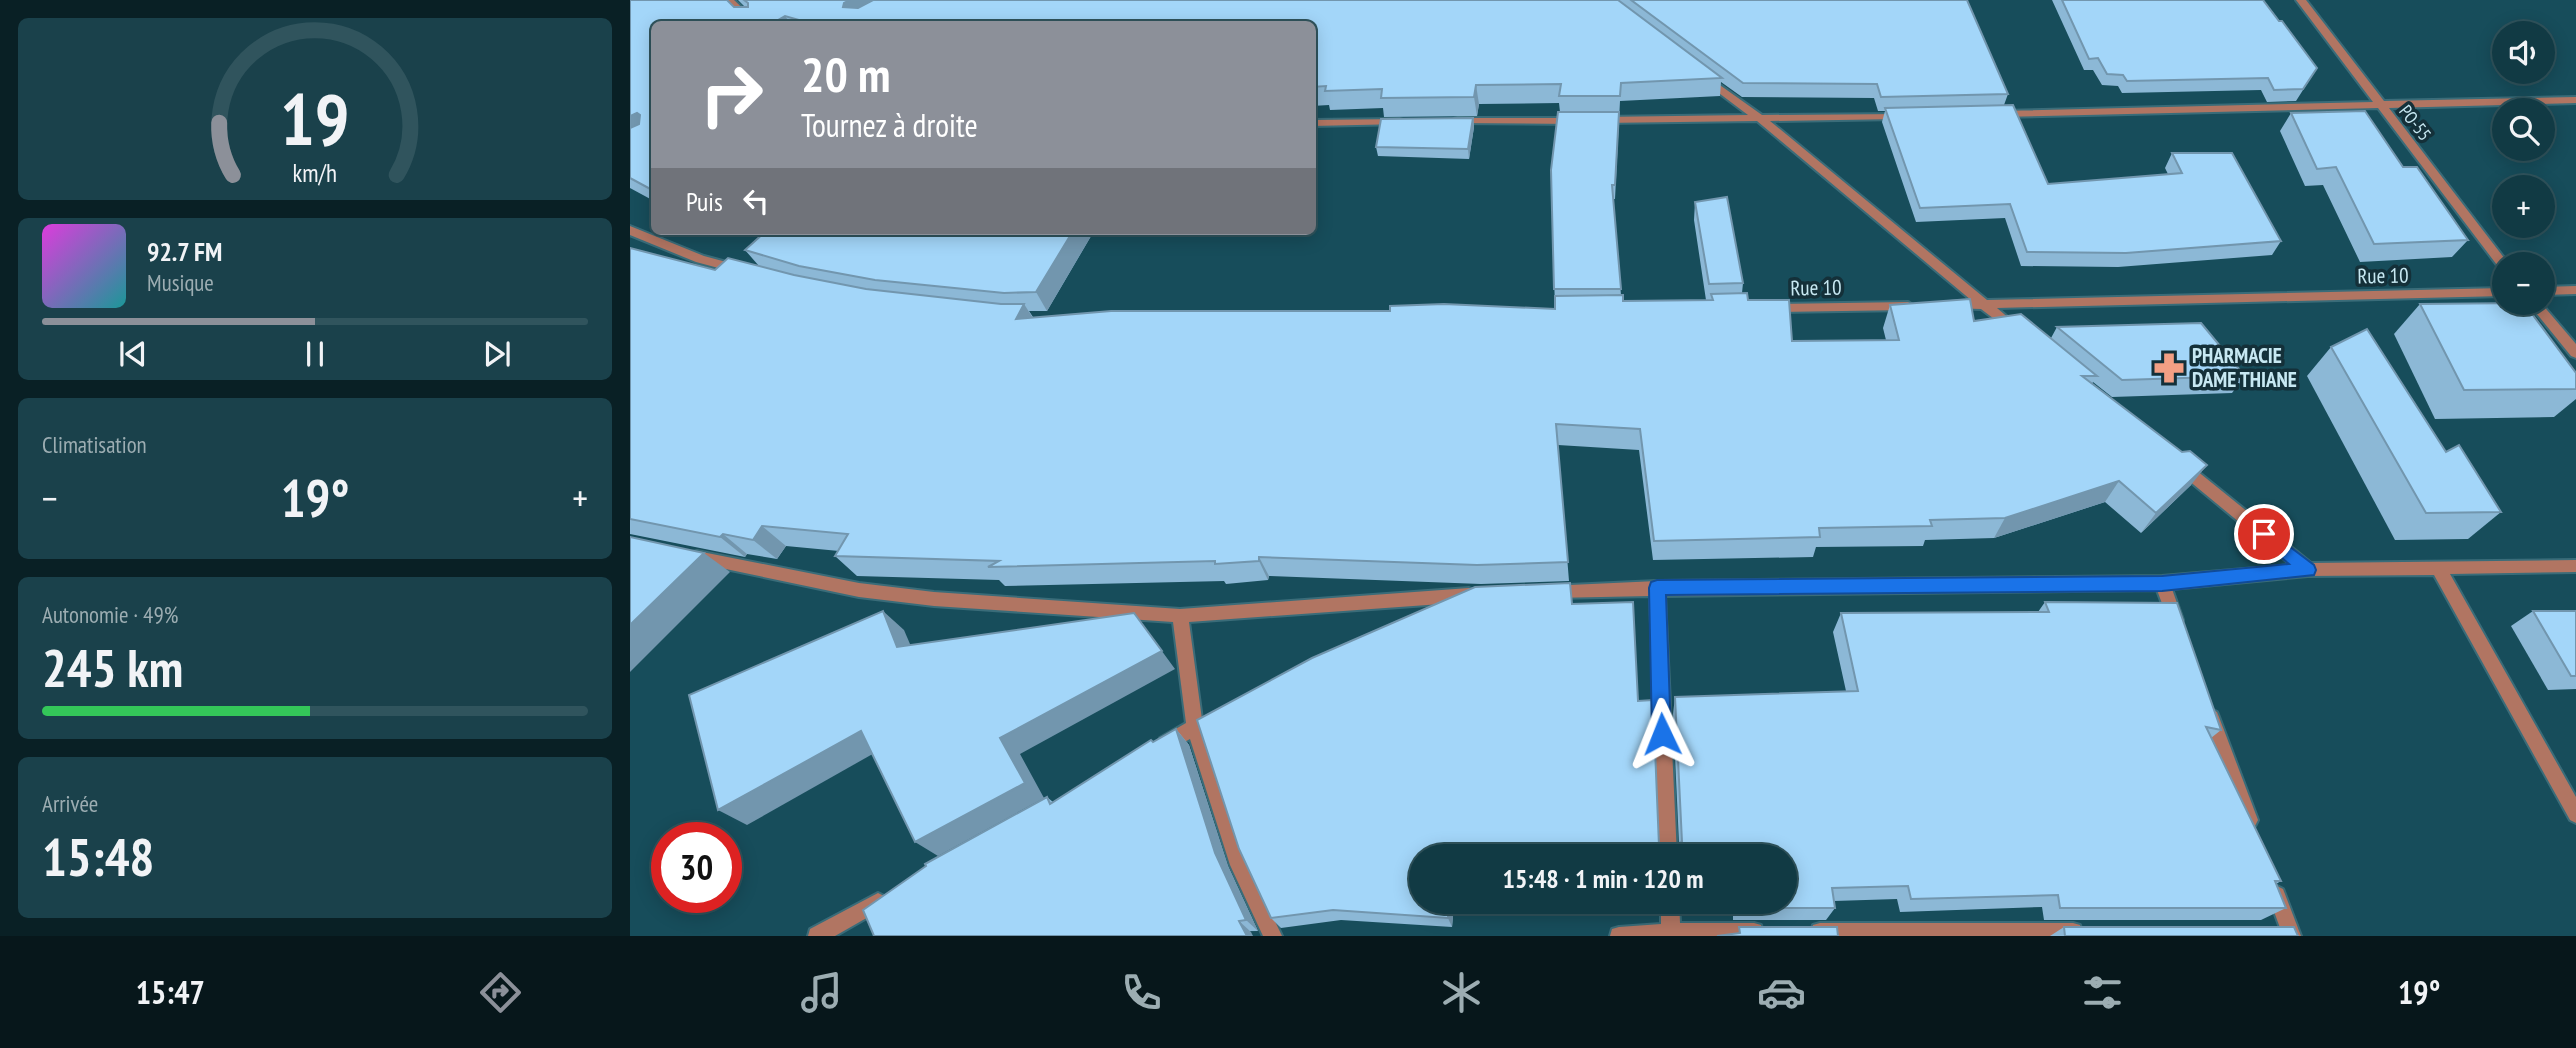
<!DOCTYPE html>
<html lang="fr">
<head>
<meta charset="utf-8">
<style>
  body { margin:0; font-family:"PT Sans Narrow",sans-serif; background:#1a414b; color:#f1f3f6; height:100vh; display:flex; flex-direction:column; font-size:26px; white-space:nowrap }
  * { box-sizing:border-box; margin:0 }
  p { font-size:23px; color:#9cadb2 }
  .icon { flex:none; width:38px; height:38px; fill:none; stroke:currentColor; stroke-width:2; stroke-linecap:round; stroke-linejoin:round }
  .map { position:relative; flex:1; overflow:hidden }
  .side { display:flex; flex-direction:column; gap:18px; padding:18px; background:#092025; width:630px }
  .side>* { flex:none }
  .guide { position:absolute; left:21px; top:21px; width:665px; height:214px; border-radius:10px; box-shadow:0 4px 18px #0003,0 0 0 2px #30545d; background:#8c9099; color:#fff; overflow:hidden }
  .controls { position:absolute; left:1862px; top:21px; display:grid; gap:14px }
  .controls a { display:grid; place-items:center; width:63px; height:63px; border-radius:50%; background:#113a44; box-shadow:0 4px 18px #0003,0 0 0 2px #30545d; font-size:35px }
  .speed { position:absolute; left:21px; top:822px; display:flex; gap:14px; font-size:35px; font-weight:700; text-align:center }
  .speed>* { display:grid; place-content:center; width:91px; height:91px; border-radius:50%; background:#113a44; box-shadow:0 4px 18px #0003,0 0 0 2px #30545d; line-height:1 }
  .speed .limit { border:10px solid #d22; background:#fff; color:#111 }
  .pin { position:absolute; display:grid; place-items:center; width:60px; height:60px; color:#fff; margin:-30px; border:4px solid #fff; border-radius:50%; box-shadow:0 2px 7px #0007 }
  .me { position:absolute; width:77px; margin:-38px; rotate:358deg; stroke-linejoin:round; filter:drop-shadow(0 0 5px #0008) }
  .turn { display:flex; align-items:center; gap:24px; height:147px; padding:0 35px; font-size:32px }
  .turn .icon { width:91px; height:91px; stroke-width:2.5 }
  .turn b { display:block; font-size:49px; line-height:60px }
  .then { display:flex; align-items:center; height:66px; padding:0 35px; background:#0003; gap:14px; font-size:26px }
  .big { font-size:52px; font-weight:700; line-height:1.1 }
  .side .tile { flex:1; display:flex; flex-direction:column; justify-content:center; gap:10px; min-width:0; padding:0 24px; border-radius:10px; background:#1a414b }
  .side .dial { align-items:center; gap:0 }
  .dial svg { height:182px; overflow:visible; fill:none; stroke:#30545d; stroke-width:7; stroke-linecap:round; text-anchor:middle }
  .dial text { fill:#f1f3f6; stroke:none }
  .song { display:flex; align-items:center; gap:21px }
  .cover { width:84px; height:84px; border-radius:10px; background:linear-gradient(135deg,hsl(300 70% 55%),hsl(180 70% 35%)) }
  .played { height:7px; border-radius:4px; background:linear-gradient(90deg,#8c9099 50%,#30545d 50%) }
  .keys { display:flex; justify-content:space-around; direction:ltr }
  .heat { display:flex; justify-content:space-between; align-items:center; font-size:38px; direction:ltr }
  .charge { height:10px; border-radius:5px; background:linear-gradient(90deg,#34c759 49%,#30545d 0) }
  .trip { position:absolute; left:779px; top:844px; width:388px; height:70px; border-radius:35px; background:#113a44; box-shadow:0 4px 18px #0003,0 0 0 2px #30545d; font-weight:700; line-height:70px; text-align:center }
  .tab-bar { display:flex; height:112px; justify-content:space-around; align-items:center; background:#07171b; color:#9cadb2 }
  .tab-bar .icon { width:49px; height:49px }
  .tab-bar .selected { color:#8c9099 }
  .tab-bar b { font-size:32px; color:#f1f3f6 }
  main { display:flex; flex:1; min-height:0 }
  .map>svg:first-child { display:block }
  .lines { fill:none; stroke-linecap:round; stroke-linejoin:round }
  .street-casing { stroke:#3a6c79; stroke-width:4 }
  .street { fill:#b17562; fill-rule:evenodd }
  .wall { fill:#8cb8d6 }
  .shaded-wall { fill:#7296ae }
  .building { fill:#a3d6f9; stroke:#7296ae; stroke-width:2 }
  .route { fill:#1a73e8; stroke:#114b97; stroke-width:2 }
  .labels { text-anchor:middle; stroke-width:7; stroke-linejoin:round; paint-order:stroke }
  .far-street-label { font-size:18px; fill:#c7e8f2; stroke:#143039 }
  .street-label { font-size:21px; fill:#c7e8f2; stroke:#143039 }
  .poi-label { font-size:21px; font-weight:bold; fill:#c7e8f2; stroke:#143039; text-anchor:start }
</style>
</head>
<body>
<main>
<section class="side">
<div class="tile dial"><svg viewBox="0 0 100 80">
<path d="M14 69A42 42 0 1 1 86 69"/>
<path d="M14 69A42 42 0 0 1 8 46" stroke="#8c9099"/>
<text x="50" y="56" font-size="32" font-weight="700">19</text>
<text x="50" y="72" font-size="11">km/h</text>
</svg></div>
<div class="tile">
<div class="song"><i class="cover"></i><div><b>92.7 FM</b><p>Musique</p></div></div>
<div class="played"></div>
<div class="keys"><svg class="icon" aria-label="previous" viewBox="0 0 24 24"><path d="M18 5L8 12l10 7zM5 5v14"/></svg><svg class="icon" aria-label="pause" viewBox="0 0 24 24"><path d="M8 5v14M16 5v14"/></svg><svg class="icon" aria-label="next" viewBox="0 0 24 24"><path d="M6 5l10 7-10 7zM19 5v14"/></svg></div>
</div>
<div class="tile"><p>Climatisation</p>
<div class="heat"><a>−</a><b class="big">19°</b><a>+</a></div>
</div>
<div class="tile"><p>Autonomie · 49%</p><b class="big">245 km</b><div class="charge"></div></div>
<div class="tile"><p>Arrivée</p><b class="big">15:48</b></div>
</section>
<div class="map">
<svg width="1946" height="936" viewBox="0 0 1946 936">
  <rect width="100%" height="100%" fill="#174d5b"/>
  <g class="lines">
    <!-- street casing -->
    <g class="street-casing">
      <g id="street">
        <path d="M 94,0 L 104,0 L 129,24 L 119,24 Z"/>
        <path d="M 1666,0 L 1676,0 L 1754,101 L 1946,97 L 1946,103 L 1759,108 L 1878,263 L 1874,264 L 1874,270 L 1870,269 L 1748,108 L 1370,117 L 1365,114 L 1370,111 L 1743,102 Z"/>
        <path d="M 1077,76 L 1132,115 L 1273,114 L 1274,116 L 1269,119 L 1140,121 L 1357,300 L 1874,288 L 1874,296 L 1367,308 L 1388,326 L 1390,329 L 1388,332 L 1384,334 L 1351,309 L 1319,308 L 1317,305 L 1319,302 L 1341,300 L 1127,121 L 971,123 L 966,120 L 971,117 L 1118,115 L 1073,81 L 1072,79 Z"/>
        <path d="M 828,118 L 944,118 L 949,121 L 944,124 L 824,123 L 824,119 Z"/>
        <path d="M 769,119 L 773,120 L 773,124 L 682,126 L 682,120 Z"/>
        <path d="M 0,226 L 74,256 L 111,266 L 113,269 L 107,273 L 66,262 L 0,235 Z"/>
        <path d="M 1946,286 L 1946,294 L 1913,295 L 1913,287 Z"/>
        <path d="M 1278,302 L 1284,306 L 1278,310 L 1141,312 L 1135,308 L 1141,304 Z"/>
        <path d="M 1898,303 L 1911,303 L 1946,344 L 1946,358 L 1941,356 Z"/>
        <path d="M 1551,460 L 1556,462 L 1681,563 L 1946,560 L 1946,572 L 1820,574 L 1946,797 L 1946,823 L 1940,820 L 1804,575 L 1678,576 L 1542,589 L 1553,620 L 1550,625 L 1545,627 L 1540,625 L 1527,590 L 1035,596 L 1047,856 L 1029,856 L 1020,596 L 923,598 L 918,596 L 915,591 L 918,586 L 1027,581 L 1532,576 L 1661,565 L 1546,470 L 1544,466 L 1546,462 Z"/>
        <path d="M 67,551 L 229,583 L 304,592 L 550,609 L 839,588 L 844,590 L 847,595 L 844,600 L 839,602 L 559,622 L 573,727 L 617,862 L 652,936 L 633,936 L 600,865 L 560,739 L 536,752 L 530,750 L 528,744 L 530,738 L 556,723 L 543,622 L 304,606 L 229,597 L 67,563 L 62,562 L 60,557 L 62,552 Z"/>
        <path d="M 1581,709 L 1587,712 L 1589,717 L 1628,820 L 1625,826 L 1619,829 L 1613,826 L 1610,820 L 1573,717 L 1575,712 Z"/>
        <path d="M 1647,886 L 1653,889 L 1671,936 L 1653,936 L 1638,895 L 1641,889 Z"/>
        <path d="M 248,893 L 254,896 L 257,902 L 254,908 L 205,936 L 178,936 L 180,929 Z"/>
        <path d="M 1031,901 L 1049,901 L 1050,923 L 1124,923 L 1131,925 L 1133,932 L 1132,936 L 980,936 L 982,929 L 989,927 L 1031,924 Z"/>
        <path d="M 1190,923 L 1443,923 L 1450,925 L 1452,932 L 1451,936 L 1182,936 L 1181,932 L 1183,925 Z"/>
      </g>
    </g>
    <!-- street -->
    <use href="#street" class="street"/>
  </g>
  <!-- wall -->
  <g class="wall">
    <path d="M 0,0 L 104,7 L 115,7 L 108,0 L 1337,0 L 1378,94 L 1374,105 L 1418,184 L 1538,174 L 1535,168 L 1542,153 L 1651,241 L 1642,255 L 1488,267 L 1391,266 L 1375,218 L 1286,222 L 1252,122 L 1255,111 L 1248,111 L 1244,98 L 1112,97 L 1091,82 L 1090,96 L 990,101 L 985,199 L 983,199 L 991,295 L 993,301 L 1076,300 L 1064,220 L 1065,202 L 1113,283 L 1112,293 L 1162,341 L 1256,340 L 1253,328 L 1260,305 L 1344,321 L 1421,338 L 1427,327 L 1615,376 L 1602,393 L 1482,397 L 1463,382 L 1462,384 L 1561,485 L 1511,533 L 1475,502 L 1364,538 L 1295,540 L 1293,546 L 1186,547 L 1183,557 L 1023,560 L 1009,450 L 928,445 L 939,581 L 851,584 L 639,576 L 638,580 L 596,584 L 594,581 L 375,586 L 369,580 L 227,576 L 205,556 L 209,551 L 156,546 L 147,559 L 117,554 L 115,557 L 0,534 L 0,248 L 85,270 L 129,266 L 115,250 L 136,231 L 464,231 L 417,311 L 399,311 L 403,317 L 760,311 L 925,309 L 921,170 L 930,112 L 929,103 L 849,104 L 847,116 L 754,117 L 753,108 L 700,110 L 699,105 L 682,106 L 682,24 L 24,24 L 24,201 L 0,188 Z"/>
    <path d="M 1422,0 L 1633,0 L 1687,68 L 1666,101 L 1637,102 L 1631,90 L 1492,93 L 1488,86 L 1472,85 L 1463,70 L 1454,70 Z"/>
    <path d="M 1661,113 L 1773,167 L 1838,240 L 1822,257 L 1730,262 L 1693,185 L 1675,186 L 1650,131 Z"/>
    <path d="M 843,118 L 844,127 L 839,159 L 748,156 L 746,147 Z"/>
    <path d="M 1790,304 L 1946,373 L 1946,399 L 1924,417 L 1805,419 L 1764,334 Z"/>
    <path d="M 1701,347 L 1816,452 L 1871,512 L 1838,539 L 1765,540 L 1677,376 Z"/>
    <path d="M 1415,602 L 1591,730 L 1581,738 L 1651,881 L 1646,884 L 1656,908 L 1631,920 L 1414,920 L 1412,907 L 1270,912 L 1267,899 L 1204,901 L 1205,908 L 1196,920 L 1103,920 L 1103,914 L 1083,914 L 1083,901 L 1155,901 L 1155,856 L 1041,856 L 1043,845 L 1049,843 L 1043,714 L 1045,697 L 1216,691 L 1203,632 L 1211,613 L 1408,612 Z"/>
    <path d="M 1903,611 L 1946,611 L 1946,689 L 1918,690 L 1881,626 Z"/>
    <path d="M 546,729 L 559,745 L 598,866 L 628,931 L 244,936 L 417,797 L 423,802 Z"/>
    <path d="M 609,849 L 791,901 L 1024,901 L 1023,912 L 824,906 L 822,927 L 711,920 L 651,928 L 641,918 Z"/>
    <path d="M 1434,927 L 1668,936 L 1420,936 Z"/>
  </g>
  <!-- shaded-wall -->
  <g class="shaded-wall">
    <path d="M 220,0 L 266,0 L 225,24 L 213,7 L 214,3 Z"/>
    <path d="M 155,16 L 161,24 L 141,24 Z"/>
    <path d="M 846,85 L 849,104 L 847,116 L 844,97 Z"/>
    <path d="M 7,113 L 23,132 L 0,142 L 0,116 Z"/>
    <path d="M 843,118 L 844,127 L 839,159 L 838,149 Z"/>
    <path d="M 443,231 L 464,231 L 417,311 L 406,292 Z"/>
    <path d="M 394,304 L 408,326 L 386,319 Z"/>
    <path d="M 1577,465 L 1561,485 L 1511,533 L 1526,513 Z"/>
    <path d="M 1489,481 L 1475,502 L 1364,538 L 1375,518 Z"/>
    <path d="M 132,526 L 156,546 L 147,559 L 123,540 Z"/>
    <path d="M 93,534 L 117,554 L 115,557 L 90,537 Z"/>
    <path d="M 74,553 L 100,572 L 0,672 L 0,625 Z"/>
    <path d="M 629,557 L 639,576 L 638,580 L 629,561 Z"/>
    <path d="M 253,611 L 274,630 L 289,665 L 267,647 Z"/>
    <path d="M 504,613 L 545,669 L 390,754 L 414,798 L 308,856 L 285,842 L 370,738 Z"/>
    <path d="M 546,729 L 559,745 L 598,866 L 628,931 L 616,920 L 585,853 Z"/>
    <path d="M 231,731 L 255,747 L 117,825 L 88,810 Z"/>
    <path d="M 819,901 L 822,901 L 824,906 L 822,927 L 818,918 Z"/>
    <path d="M 609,921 L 621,932 L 623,936 L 617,936 Z"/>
  </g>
  <!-- building -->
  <g class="building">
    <path d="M 0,0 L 97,0 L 104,7 L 118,7 L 118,3 L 114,0 L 220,0 L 214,3 L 213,7 L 228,8 L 243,0 L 988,0 L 1092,78 L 991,83 L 990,96 L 929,96 L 931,84 L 846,85 L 844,97 L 751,98 L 752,89 L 695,91 L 696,86 L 682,87 L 682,24 L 183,24 L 155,16 L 141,24 L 24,24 L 24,191 L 0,178 L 0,128 L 9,124 L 10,115 L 7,113 L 0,116 Z"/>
    <path d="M 1001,0 L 1337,0 L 1378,94 L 1251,97 L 1247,84 L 1113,83 Z"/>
    <path d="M 1432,0 L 1633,0 L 1649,21 L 1652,21 L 1687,68 L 1673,89 L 1644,90 L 1638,78 L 1497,81 L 1493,75 L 1477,74 L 1468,58 L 1459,59 Z"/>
    <path d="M 1383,105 L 1418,184 L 1552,173 L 1542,153 L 1602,153 L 1651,241 L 1496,253 L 1397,252 L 1380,204 L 1290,208 L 1255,108 Z"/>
    <path d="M 1735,111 L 1773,167 L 1787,167 L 1838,240 L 1744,244 L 1706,167 L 1687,169 L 1661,113 Z"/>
    <path d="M 928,112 L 989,112 L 985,185 L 982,185 L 991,289 L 924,289 L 921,170 Z"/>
    <path d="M 843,118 L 838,149 L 746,147 L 751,119 Z"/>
    <path d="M 1097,197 L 1113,283 L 1079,284 L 1065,202 Z"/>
    <path d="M 136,231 L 443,231 L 406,292 L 374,293 L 245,280 L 169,266 L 115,250 Z"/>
    <path d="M 0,248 L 85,270 L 98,258 L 164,275 L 236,289 L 371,304 L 394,304 L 386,319 L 481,311 L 760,311 L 760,306 L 814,304 L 925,309 L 925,296 L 993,295 L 993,301 L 1083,300 L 1081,294 L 1117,293 L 1118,300 L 1159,300 L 1162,341 L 1269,340 L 1260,305 L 1340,299 L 1344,321 L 1391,314 L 1467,376 L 1452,376 L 1552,452 L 1560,451 L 1577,465 L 1526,513 L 1489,481 L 1375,518 L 1300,520 L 1302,526 L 1189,528 L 1190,537 L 1024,541 L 1010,429 L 926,424 L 938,562 L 847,565 L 629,557 L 629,561 L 585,564 L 585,561 L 358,567 L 369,561 L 205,556 L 218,534 L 132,526 L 123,540 L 93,534 L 90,537 L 0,519 Z"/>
    <path d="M 1894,303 L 1946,373 L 1946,389 L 1834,390 L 1790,304 Z"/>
    <path d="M 1571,323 L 1615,376 L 1492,380 L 1427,327 Z"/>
    <path d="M 1737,329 L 1816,452 L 1829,445 L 1871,512 L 1796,513 L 1701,347 Z"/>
    <path d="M 0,537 L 74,553 L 0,625 Z"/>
    <path d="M 940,583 L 942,604 L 1003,602 L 1008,701 L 1023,700 L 1029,846 L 1028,856 L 791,856 L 791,901 L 819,901 L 818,918 L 703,910 L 641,918 L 609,849 L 567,720 L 682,658 L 845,587 Z"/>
    <path d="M 1415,602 L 1547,603 L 1591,730 L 1576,727 L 1651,881 L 1645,881 L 1656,908 L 1430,908 L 1428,895 L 1281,899 L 1278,886 L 1202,888 L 1205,908 L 1108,908 L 1108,902 L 1087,901 L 1155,901 L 1155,856 L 1089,856 L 1089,848 L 1043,845 L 1052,842 L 1045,697 L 1228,691 L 1211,613 L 1419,612 Z"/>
    <path d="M 253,611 L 267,647 L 504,613 L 532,651 L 370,738 L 395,783 L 285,842 L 231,731 L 88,810 L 59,695 Z"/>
    <path d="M 1903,611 L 1946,611 L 1946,676 L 1941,676 Z"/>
    <path d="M 546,729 L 585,853 L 616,920 L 609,921 L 617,936 L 244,936 L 233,910 L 296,866 L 295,864 L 417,797 L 420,804 L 521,740 L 523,742 Z"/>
    <path d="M 1109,927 L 1207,927 L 1208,936 L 1087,936 L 1110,933 Z"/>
    <path d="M 1434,927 L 1664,927 L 1668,936 L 1435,936 Z"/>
  </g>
  <!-- route -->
  <path class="route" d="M 1634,527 L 1684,565 L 1686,570 L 1684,575 L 1532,591 L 1036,595 L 1041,734 L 1038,741 L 1032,743 L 1025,741 L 1022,734 L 1019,588 L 1021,582 L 1027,580 L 1532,576 L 1659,564 L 1629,539 L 1626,534 L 1629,529 Z"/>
  <!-- icons -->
  <defs>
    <g id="pharmacy-bare" transform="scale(2.415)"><path d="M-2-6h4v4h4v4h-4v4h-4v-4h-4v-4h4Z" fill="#f39f84" stroke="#143039" stroke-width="2.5" paint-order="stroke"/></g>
  </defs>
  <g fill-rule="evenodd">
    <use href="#pharmacy-bare" x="1539" y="368"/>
  </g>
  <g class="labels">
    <!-- far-street labels -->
    <g class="far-street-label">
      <text transform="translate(1785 123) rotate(52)" y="6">PO-55</text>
    </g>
    <!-- street labels -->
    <g class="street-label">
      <text transform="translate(1753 276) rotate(-1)" y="7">Rue 10</text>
      <text transform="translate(1186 288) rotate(-1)" y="7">Rue 10</text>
    </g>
    <!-- poi labels -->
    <g class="poi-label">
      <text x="1562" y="363">PHARMACIE<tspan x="1562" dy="24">DAME THIANE</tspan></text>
    </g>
  </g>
</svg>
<div class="controls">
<a><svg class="icon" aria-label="sound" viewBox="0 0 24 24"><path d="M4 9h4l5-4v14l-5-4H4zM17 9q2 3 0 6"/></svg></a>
<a><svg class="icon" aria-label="search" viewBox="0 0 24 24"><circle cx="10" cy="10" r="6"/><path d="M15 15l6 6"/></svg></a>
<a>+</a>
<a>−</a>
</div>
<div class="speed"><div class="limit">30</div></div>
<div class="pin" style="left:1634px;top:534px;background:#d93025"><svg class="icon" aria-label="arrive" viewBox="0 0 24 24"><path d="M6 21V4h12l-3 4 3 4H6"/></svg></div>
<svg class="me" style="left:1032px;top:734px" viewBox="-20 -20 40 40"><path d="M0-17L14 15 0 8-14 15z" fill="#1a73e8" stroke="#fff" stroke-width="4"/></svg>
<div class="trip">15:48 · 1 min · 120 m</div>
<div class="guide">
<div class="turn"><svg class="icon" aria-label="right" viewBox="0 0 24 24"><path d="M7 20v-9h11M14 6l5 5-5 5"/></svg><div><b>20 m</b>Tournez à droite</div></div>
<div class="then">Puis<svg class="icon" aria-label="left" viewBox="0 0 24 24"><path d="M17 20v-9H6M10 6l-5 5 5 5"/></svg></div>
</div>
</div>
</main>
<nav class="tab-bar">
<b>15:47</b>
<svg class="icon selected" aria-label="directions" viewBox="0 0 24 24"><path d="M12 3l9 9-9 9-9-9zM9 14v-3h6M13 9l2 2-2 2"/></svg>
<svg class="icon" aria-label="music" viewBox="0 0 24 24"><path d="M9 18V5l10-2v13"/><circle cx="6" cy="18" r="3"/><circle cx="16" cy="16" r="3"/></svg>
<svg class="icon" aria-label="phone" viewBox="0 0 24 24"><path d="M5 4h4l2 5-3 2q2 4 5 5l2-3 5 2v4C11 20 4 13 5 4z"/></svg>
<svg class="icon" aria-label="climate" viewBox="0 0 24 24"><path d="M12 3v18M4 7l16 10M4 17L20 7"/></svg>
<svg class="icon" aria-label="car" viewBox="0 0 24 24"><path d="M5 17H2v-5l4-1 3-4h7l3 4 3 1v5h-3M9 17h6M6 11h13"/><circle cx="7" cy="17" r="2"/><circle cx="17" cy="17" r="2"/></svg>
<svg class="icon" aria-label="filters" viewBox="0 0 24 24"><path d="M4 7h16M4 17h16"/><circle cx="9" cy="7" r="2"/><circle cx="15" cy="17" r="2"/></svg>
<b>19°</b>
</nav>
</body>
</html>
